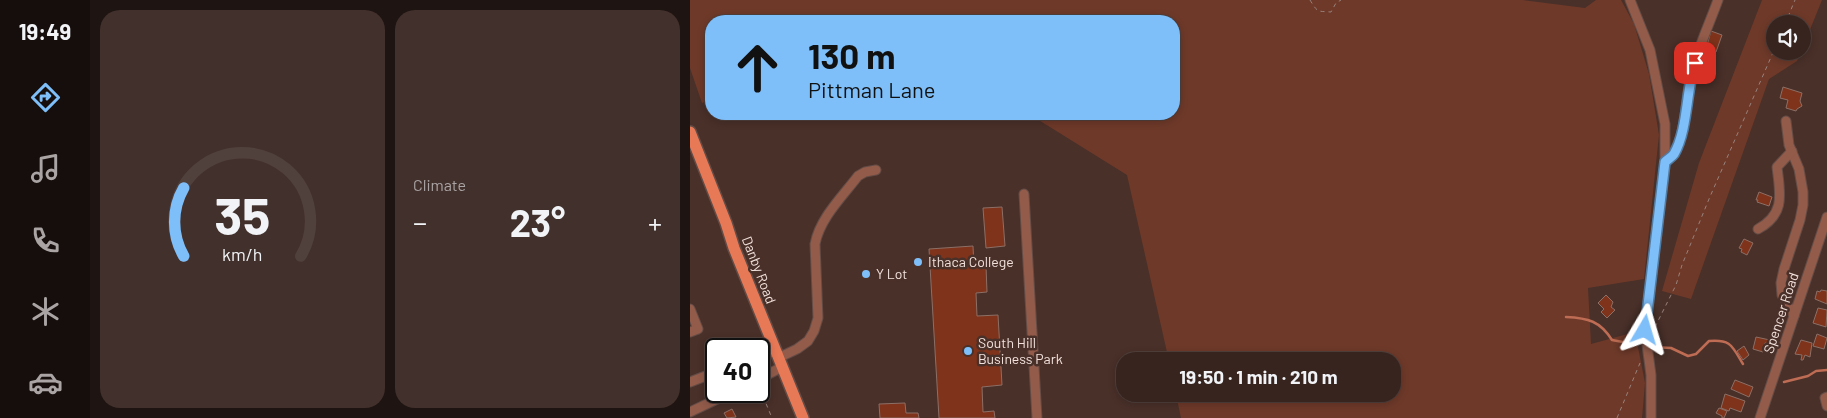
<!DOCTYPE html>
<html lang="en">
<head>
<meta charset="utf-8">
<style>
  body { margin:0; font-family:Barlow,sans-serif; background:#42302c; color:#f1f3f6; height:100vh; display:flex; flex-direction:column; font-size:19px; white-space:nowrap }
  * { box-sizing:border-box; margin:0 }
  p { font-size:16px; color:#aaa4a4 }
  .icon { flex:none; width:28px; height:28px; fill:none; stroke:currentColor; stroke-width:2; stroke-linecap:round; stroke-linejoin:round }
  .map { position:relative; flex:1; overflow:hidden }
  .panel { display:flex; flex-direction:column; gap:10px; padding:10px; background:#1e1411; width:600px }
  .panel>* { flex:none }
  .guide { position:absolute; left:15px; top:15px; width:475px; height:105px; border-radius:20px; box-shadow:0 2px 8px #0003,0 0 0 1px #51413d; background:#7ebef9; color:#111; overflow:hidden }
  .controls { position:absolute; left:1076px; top:15px; display:grid; gap:10px }
  .controls a { display:grid; place-items:center; width:45px; height:45px; border-radius:50%; background:#37241f; box-shadow:0 2px 8px #0003,0 0 0 1px #51413d; font-size:25px }
  .speed { position:absolute; left:15px; top:338px; display:flex; gap:10px; font-size:25px; font-weight:700; text-align:center }
  .speed>* { display:grid; place-content:center; width:65px; height:65px; border-radius:50%; background:#37241f; box-shadow:0 2px 8px #0003,0 0 0 1px #51413d; line-height:1 }
  .speed .limit { border:2px solid #111; border-radius:8px; background:#fff; color:#111 }
  .pin { position:absolute; display:grid; place-items:center; width:42px; height:42px; color:#fff; margin:-21px; border-radius:10px; box-shadow:0 2px 8px #0006 }
  .me { position:absolute; width:55px; margin:-28px; rotate:7deg; stroke-linejoin:round; filter:drop-shadow(0 0 4px #0008) }
  .turn { display:flex; align-items:center; gap:18px; height:105px; padding:0 20px; font-size:22px }
  .turn .icon { width:65px; height:65px; stroke-width:2.5 }
  .turn b { display:block; font-size:35px; line-height:42px }
  .big { font-size:38px; font-weight:700; line-height:1.1 }
  .panel .tile { flex:1; display:flex; flex-direction:column; justify-content:center; gap:8px; min-width:0; padding:0 18px; border-radius:20px; background:#42302c }
  .panel .dial { align-items:center; gap:0 }
  .dial svg { height:130px; overflow:visible; fill:none; stroke:#51413d; stroke-width:7; stroke-linecap:round; text-anchor:middle }
  .dial text { fill:#f1f3f6; stroke:none }
  .heat { display:flex; justify-content:space-between; align-items:center; font-size:28px; direction:ltr }
  .panel .tiles { flex:1; display:grid; gap:10px; grid-template-columns:repeat(2,1fr) }
  .trip { position:absolute; left:426px; top:352px; width:285px; height:50px; border-radius:20px; background:#37241f; box-shadow:0 2px 8px #0003,0 0 0 1px #51413d; font-weight:700; line-height:50px; text-align:center }
  main { display:flex; flex:1; min-height:0 }
  .tab-bar { display:flex; flex-direction:column; width:90px; justify-content:space-around; align-items:center; background:#160e0c; color:#aaa4a4 }
  .tab-bar .icon { width:35px; height:35px }
  .tab-bar .current { color:#7ebef9 }
  .tab-bar b { font-size:22px; color:#f1f3f6 }
  .map>svg:first-child { display:block }
  .green { fill:#6e3929 }
  .lines { fill:none; stroke-linecap:round; stroke-linejoin:round }
  .stream { stroke:#be6c53; stroke-width:2.5 }
  .building { fill:#7f331b; stroke:#8c6f66 }
  .minor-casing { stroke:#644c46; stroke-width:11 }
  .major-casing { stroke:#644c46; stroke-width:14 }
  .path { stroke:#98827c; stroke-width:1; stroke-dasharray:4 4; stroke-linecap:butt }
  .minor { stroke:#925b4a; stroke-width:9 }
  .major { stroke:#e87957; stroke-width:11 }
  .route-casing { stroke:#527ca2; stroke-width:12 }
  .route { stroke:#7ebef9; stroke-width:9 }
  .poi-dot { fill:#7ebef9; stroke:#493029; stroke-width:2 }
  .labels { text-anchor:middle; stroke-width:5; stroke-linejoin:round; paint-order:stroke }
  .poi-label { font-size:14px; fill:#f2e1dc; stroke:#493029; text-anchor:start }
  .street-label { font-size:14px; fill:#f2e1dc; stroke:#493029 }
</style>
</head>
<body>
<main>
<nav class="tab-bar">
<b>19:49</b>
<svg class="icon current" aria-label="directions" viewBox="0 0 24 24"><path d="M12 3l9 9-9 9-9-9zM9 14v-3h6M13 9l2 2-2 2"/></svg>
<svg class="icon" aria-label="music" viewBox="0 0 24 24"><path d="M9 18V5l10-2v13"/><circle cx="6" cy="18" r="3"/><circle cx="16" cy="16" r="3"/></svg>
<svg class="icon" aria-label="phone" viewBox="0 0 24 24"><path d="M5 4h4l2 5-3 2q2 4 5 5l2-3 5 2v4C11 20 4 13 5 4z"/></svg>
<svg class="icon" aria-label="climate" viewBox="0 0 24 24"><path d="M12 3v18M4 7l16 10M4 17L20 7"/></svg>
<svg class="icon" aria-label="car" viewBox="0 0 24 24"><path d="M5 17H2v-5l4-1 3-4h7l3 4 3 1v5h-3M9 17h6M6 11h13"/><circle cx="7" cy="17" r="2"/><circle cx="17" cy="17" r="2"/></svg>
</nav>
<section class="panel">
<div class="tiles">
<div class="tile dial"><svg viewBox="0 0 100 80">
<path d="M14 69A42 42 0 1 1 86 69"/>
<path d="M14 69A42 42 0 0 1 14 27" stroke="#7ebef9"/>
<text x="50" y="56" font-size="32" font-weight="700">35</text>
<text x="50" y="72" font-size="11">km/h</text>
</svg></div>
<div class="tile"><p>Climate</p>
<div class="heat"><a>−</a><b class="big">23°</b><a>+</a></div>
</div>
</div>
</section>
<div class="map">
<svg width="1137" height="418" viewBox="0 0 1137 418">
  <rect width="100%" height="100%" fill="#493029"/>
  <!-- green -->
  <g class="green">
    <path d="M 0,0 L 833,0 L 895,8 L 906,0 L 931,0 L 944,24 L 959,74 L 969,135 L 954,279 L 898,288 L 901,344 L 945,332 L 955,383 L 952,418 L 491,418 L 486,394 L 702,394 L 702,361 L 479,361 L 437,175 L 339,114 L 484,114 L 484,21 L 21,21 L 21,99 L 12,103 L 0,68 Z"/>
    <path d="M 1072,0 L 1132,0 L 1113,47 L 1112,24 L 1085,24 L 1085,51 L 1111,51 L 1107,61 L 1079,79 L 1001,299 L 972,291 L 1009,163 Z"/>
  </g>
  <g class="lines">
    <!-- stream -->
    <g class="stream">
      <path d="M 876,317 C 898,318 910,321 922,340 L 938,343"/>
      <path d="M 963,347 L 981,348 L 998,356 L 1006,354 L 1019,341 C 1041,339 1042,346 1053,364"/>
      <path d="M 1094,382 L 1118,376 L 1126,371 L 1137,370"/>
    </g>
  </g>
  <!-- building -->
  <g class="building">
    <path d="M 1021,31 L 1032,35 L 1026,52 L 1016,49 Z"/>
    <path d="M 1093,87 L 1112,93 L 1110,101 L 1112,106 L 1107,109 L 1106,111 L 1096,108 L 1098,100 L 1090,98 Z"/>
    <path d="M 1069,192 L 1082,197 L 1079,206 L 1067,202 L 1068,200 L 1066,200 Z"/>
    <path d="M 312,207 L 315,246 L 296,248 L 293,208 Z"/>
    <path d="M 1054,239 L 1063,243 L 1057,255 L 1051,252 L 1052,249 L 1049,248 Z"/>
    <path d="M 283,246 L 284,267 L 296,266 L 297,292 L 286,293 L 287,316 L 308,315 L 312,385 L 292,387 L 293,412 L 304,411 L 305,418 L 249,418 L 239,249 Z"/>
    <path d="M 1131,290 L 1137,291 L 1137,304 L 1125,299 L 1127,291 L 1130,292 Z"/>
    <path d="M 916,295 L 923,302 L 921,307 L 925,310 L 917,318 L 911,312 L 914,309 L 908,303 Z"/>
    <path d="M 1128,308 L 1137,310 L 1136,327 L 1123,323 Z"/>
    <path d="M 1127,334 L 1137,338 L 1134,349 L 1123,346 Z"/>
    <path d="M 1066,337 L 1080,340 L 1079,344 L 1075,343 L 1073,352 L 1063,349 Z"/>
    <path d="M 1111,340 L 1122,343 L 1120,357 L 1115,355 L 1113,360 L 1111,360 L 1112,355 L 1105,354 Z"/>
    <path d="M 1054,346 L 1059,355 L 1053,360 L 1047,351 Z"/>
    <path d="M 1045,380 L 1063,387 L 1059,397 L 1041,389 Z"/>
    <path d="M 1035,394 L 1055,401 L 1051,412 L 1040,408 L 1039,411 L 1031,408 Z"/>
    <path d="M 215,403 L 216,413 L 228,413 L 229,418 L 190,418 L 189,404 Z"/>
    <path d="M 1029,408 L 1037,411 L 1034,418 L 1032,418 L 1032,416 L 1026,413 Z"/>
    <path d="M 42,409 L 46,417 L 37,418 L 34,413 Z"/>
  </g>
  <g class="lines">
    <!-- minor casing -->
    <g class="minor-casing">
      <g id="minor">
        <path d="M 940,0 L 960,50 L 975,124 L 975,162 L 955,330 L 961,375 L 961,418"/>
        <path d="M 1096,121 L 1099,145 L 1109,169 L 1113,192 L 1113,205 L 1110,220 L 1094,269 L 1091,283 L 1092,295 L 1104,316"/>
        <path d="M 975,162 C 998,144 994,102 1001,76 C 1007,50 1019,25 1028,0"/>
        <path d="M 334,194 L 347,418"/>
        <path d="M 1068,229 C 1096,214 1090,193 1087,167 L 1102,151 L 1101,151"/>
        <path d="M 0,309 L 8,329 L 0,332"/>
        <path d="M 69,357 L 85,351"/>
        <path d="M 88,358 L 107,349 L 118,341 L 124,331 L 128,318 L 125,244 C 130,218 152,197 168,176 L 175,172 L 186,170"/>
        <path d="M 69,379 L 92,367"/>
        <path d="M 0,382 L 26,372"/>
        <path d="M 1137,397 L 1135,398 L 1137,406"/>
        <path d="M 0,412 L 44,391"/>
        <path d="M 1070,418 L 1137,217"/>
      </g>
    </g>
    <!-- major casing -->
    <g class="major-casing">
      <path id="major" d="M 0,132 L 36,223 L 44,248 L 113,418"/>
    </g>
    <!-- path -->
    <g class="path">
      <path d="M 620,0 C 628,13 627,11 641,12 L 646,3 L 651,0"/>
      <path d="M 1095,24 L 1105,0"/>
      <path d="M 965,327 L 986,285 L 992,265 L 1019,199 L 1085,48"/>
      <path d="M 70,389 L 82,418"/>
      <path d="M 927,418 L 950,363"/>
    </g>
    <!-- minor -->
    <use href="#minor" class="minor"/>
    <!-- major -->
    <use href="#major" class="major"/>
  </g>
  <g class="lines">
    <!-- route casing -->
    <g class="route-casing">
      <path id="route" d="M 955,330 L 975,162 C 978,159 982,157 984,154 C 998,130 996,90 1005,63"/>
    </g>
    <!-- route -->
    <use href="#route" class="route"/>
  </g>
  <!-- markers -->
  <g class="poi-dot">
    <circle cx="228" cy="262" r="5"/>
    <circle cx="176" cy="274" r="5"/>
    <circle cx="278" cy="351" r="5"/>
  </g>
  <g class="labels">
    <!-- poi labels -->
    <g class="poi-label">
      <text x="238" y="267">Ithaca College</text>
      <text x="186" y="279">Y Lot</text>
      <text x="288" y="348">South Hill<tspan x="288" dy="16">Business Park</tspan></text>
    </g>
    <!-- street labels -->
    <g class="street-label">
      <text transform="translate(69 270) rotate(69)" y="5">Danby Road</text>
      <text transform="translate(1091 313) rotate(-72)" y="5">Spencer Road</text>
    </g>
  </g>
</svg>
<div class="controls">
<a><svg class="icon" aria-label="sound" viewBox="0 0 24 24"><path d="M4 9h4l5-4v14l-5-4H4zM17 9q2 3 0 6"/></svg></a>
</div>
<div class="speed"><div class="limit">40</div></div>
<div class="pin" style="left:1005px;top:63px;background:#d93025"><svg class="icon" aria-label="arrive" viewBox="0 0 24 24"><path d="M6 21V4h12l-3 4 3 4H6"/></svg></div>
<svg class="me" style="left:955px;top:330px" viewBox="-20 -20 40 40"><path d="M0-17L14 15 0 8-14 15z" fill="#7ebef9" stroke="#fff" stroke-width="4"/></svg>
<div class="trip">19:50 · 1 min · 210 m</div>
<div class="guide">
<div class="turn"><svg class="icon" aria-label="ahead" viewBox="0 0 24 24"><path d="M12 20V5M6 11l6-6 6 6"/></svg><div><b>130 m</b>Pittman Lane</div></div>
</div>
</div>
</main>
</body>
</html>
